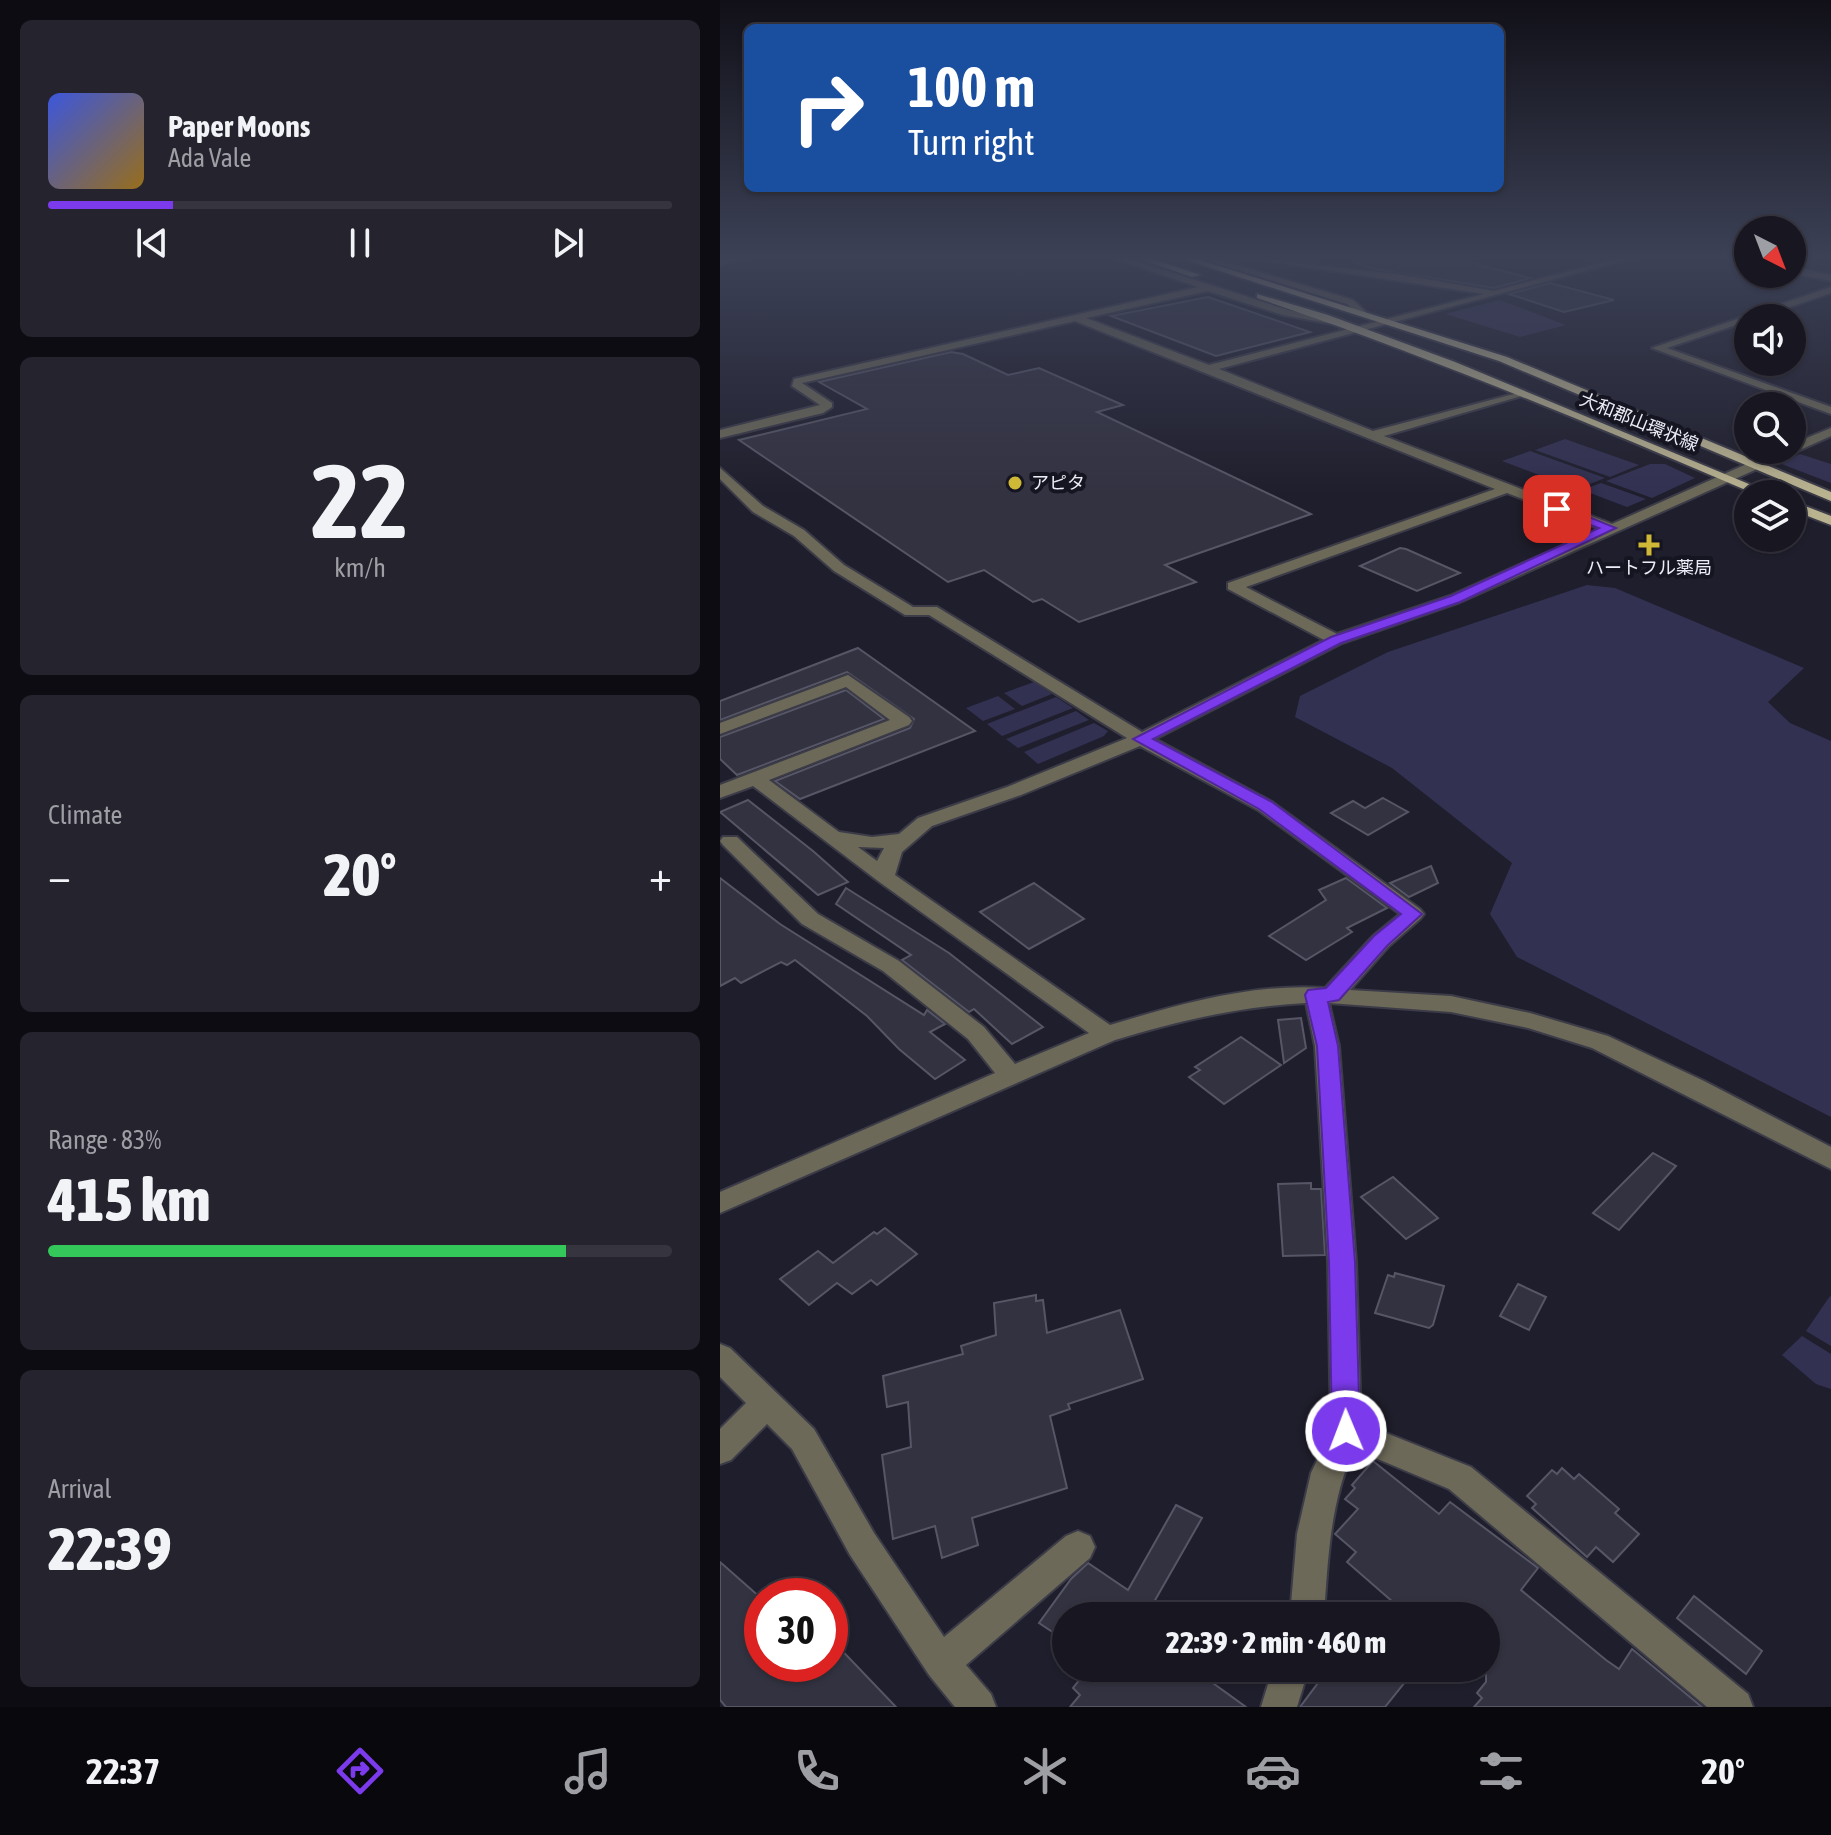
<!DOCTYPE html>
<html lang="en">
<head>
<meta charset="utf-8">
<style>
  body { margin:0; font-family:"Asap Condensed","Noto Sans JP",sans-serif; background:#24232e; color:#f1f3f6; height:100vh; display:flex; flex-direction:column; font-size:30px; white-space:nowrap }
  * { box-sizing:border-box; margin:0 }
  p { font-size:26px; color:#9e9fa5 }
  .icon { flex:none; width:44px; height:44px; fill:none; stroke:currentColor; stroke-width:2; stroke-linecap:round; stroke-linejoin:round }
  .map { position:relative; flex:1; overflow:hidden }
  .panel { display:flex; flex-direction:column; gap:20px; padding:20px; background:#0d0c12; width:720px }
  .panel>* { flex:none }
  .banner { position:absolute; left:24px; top:24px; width:760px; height:168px; border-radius:12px; box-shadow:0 2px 6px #0004,0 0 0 2px #36353f; background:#1a4fa0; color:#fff; overflow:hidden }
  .needle { width:52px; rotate:138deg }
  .fabs { position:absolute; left:1014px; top:216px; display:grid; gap:16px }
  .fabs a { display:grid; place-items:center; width:72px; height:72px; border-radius:50%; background:#171621; box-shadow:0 2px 6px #0004,0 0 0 2px #36353f; font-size:40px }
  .speed { position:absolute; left:24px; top:1578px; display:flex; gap:16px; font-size:40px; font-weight:700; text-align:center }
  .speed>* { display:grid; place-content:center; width:104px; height:104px; border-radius:50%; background:#171621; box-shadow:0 2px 6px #0004,0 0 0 2px #36353f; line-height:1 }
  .speed .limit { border:12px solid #d22; background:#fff; color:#111 }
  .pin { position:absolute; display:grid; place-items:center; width:68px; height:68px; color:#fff; margin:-34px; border-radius:16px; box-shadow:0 4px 12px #0006 }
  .me { position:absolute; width:88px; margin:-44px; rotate:359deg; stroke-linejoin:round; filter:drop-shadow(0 0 6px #0008) }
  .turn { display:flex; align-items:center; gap:28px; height:168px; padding:0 32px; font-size:36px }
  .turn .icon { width:104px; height:104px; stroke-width:2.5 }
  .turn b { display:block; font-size:56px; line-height:68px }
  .big { font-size:60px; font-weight:800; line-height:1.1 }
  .panel .tile { flex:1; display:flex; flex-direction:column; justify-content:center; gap:12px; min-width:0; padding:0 28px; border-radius:12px; background:#24232e }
  .panel .dial { align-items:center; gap:0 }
  .dial b { font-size:104px; line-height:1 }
  .song { display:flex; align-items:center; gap:24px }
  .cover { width:96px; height:96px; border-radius:12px; background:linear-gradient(135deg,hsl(230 70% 55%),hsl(40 70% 35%)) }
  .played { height:8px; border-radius:4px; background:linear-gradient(90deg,#7c3aed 20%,#36353f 20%) }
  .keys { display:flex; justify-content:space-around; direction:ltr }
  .heat { display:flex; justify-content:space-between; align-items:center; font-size:44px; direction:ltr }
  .charge { height:12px; border-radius:6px; background:linear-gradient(90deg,#34c759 83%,#36353f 0) }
  .trip { position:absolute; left:332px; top:1602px; width:448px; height:80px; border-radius:40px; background:#171621; box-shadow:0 2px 6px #0004,0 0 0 2px #36353f; font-weight:800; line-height:80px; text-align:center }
  .dock { display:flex; height:128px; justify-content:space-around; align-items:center; background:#09090d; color:#9e9fa5 }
  .dock .icon { width:56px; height:56px }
  .dock .current { color:#7c3aed }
  .dock b { font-size:36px; color:#f1f3f6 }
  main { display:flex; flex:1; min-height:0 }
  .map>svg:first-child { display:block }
  .water { fill:#333152 }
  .building { fill:#333241; stroke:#565666; stroke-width:2 }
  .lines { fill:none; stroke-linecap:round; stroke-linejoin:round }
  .minor-casing { stroke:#3c3b48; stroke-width:4 }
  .major-casing { stroke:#3c3b48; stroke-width:4 }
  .minor { fill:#6c6958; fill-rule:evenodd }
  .major { fill:#bab390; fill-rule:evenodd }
  .route { fill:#7c3aed; stroke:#51269a; stroke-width:2 }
  .poi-dot { fill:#d0b837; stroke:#151522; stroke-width:3 }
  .labels { text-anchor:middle; stroke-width:8; stroke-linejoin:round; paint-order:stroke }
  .far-street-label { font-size:18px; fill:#ebecf5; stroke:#151522 }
  .far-poi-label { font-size:18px; fill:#ebecf5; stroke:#151522; text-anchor:start }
</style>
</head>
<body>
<main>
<section class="panel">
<div class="tile">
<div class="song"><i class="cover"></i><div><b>Paper Moons</b><p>Ada Vale</p></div></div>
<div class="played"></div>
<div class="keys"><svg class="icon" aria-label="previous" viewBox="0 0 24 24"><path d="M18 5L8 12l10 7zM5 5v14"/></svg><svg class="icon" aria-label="pause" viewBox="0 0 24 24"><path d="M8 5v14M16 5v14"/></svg><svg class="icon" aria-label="next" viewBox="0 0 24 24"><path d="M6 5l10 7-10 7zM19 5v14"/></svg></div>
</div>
<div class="tile dial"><b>22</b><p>km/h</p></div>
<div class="tile"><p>Climate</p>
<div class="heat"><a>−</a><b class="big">20°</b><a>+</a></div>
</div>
<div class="tile"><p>Range · 83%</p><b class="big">415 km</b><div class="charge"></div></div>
<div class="tile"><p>Arrival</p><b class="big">22:39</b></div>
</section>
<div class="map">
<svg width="1111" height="1707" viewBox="0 0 1111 1707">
  <rect width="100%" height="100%" fill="#1f1e2c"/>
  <!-- water -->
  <g class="water">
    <path d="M 780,300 L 846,325 L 800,337 L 725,314 Z"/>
    <path d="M 845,439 L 919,465 L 890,477 L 815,450 Z"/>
    <path d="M 810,451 L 885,478 L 857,489 L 782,461 Z"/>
    <path d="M 1080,454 L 1111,464 L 1111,483 L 1059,463 Z"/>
    <path d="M 930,464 L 945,464 L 975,478 L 932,498 L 886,481 Z"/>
    <path d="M 881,483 L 926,499 L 907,507 L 862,490 Z"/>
    <path d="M 867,585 L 895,588 L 1084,668 L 1048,702 L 1070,723 L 1111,741 L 1111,1117 L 797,957 L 770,914 L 792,863 L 672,768 L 575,717 L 580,696 L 668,652 Z"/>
    <path d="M 314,682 L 332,694 L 302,706 L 284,693 Z"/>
    <path d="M 278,696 L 295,709 L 263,721 L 246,708 Z"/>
    <path d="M 336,697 L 353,708 L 282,736 L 267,724 Z"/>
    <path d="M 356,711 L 369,720 L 298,748 L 286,739 Z"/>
    <path d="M 374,723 L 388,731 L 384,736 L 318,764 L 304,752 Z"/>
    <path d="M 1110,1296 L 1111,1297 L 1111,1346 L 1086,1331 Z"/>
    <path d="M 1082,1336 L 1111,1354 L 1111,1389 L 1096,1384 L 1062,1355 Z"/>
  </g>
  <!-- building -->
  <g class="building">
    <path d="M 633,256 L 725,256 L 810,278 L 774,288 L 654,269 L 633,262 Z"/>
    <path d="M 830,283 L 849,288 L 894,300 L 844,312 L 789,294 Z"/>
    <path d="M 488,297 L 590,332 L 496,356 L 391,316 Z"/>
    <path d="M 231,352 L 243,354 L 288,375 L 319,368 L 403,405 L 377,412 L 591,514 L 445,565 L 476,582 L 359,622 L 322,599 L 313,602 L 264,570 L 228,582 L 19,440 L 147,409 L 99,382 Z"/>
    <path d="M 680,548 L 686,549 L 740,573 L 697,591 L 640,566 Z"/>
    <path d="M 138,648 L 255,731 L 80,799 L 55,781 L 190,728 L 194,719 L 127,672 L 0,720 L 0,701 Z"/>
    <path d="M 126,690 L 164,719 L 17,775 L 0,759 L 0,737 Z"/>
    <path d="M 663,798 L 688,812 L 648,835 L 611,813 L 633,801 L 645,808 Z"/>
    <path d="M 28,800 L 93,851 L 128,882 L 98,895 L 0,812 Z"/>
    <path d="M 711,866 L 718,883 L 689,897 L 670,883 Z"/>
    <path d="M 0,878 L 60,924 L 204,1015 L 207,1010 L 225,1024 L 210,1032 L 245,1060 L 215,1079 L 179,1049 L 147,1016 L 75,960 L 67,965 L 61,962 L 21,983 L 15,978 L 0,986 Z"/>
    <path d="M 626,878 L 667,908 L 627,928 L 632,932 L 586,960 L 549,936 L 606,900 L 599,890 Z"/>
    <path d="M 314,883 L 364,919 L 309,949 L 260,912 Z"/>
    <path d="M 126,888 L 229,953 L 323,1027 L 292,1044 L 254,1009 L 249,1012 L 182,960 L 191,955 L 116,904 Z"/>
    <path d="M 581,1018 L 586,1048 L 564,1063 L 558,1020 Z"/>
    <path d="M 521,1037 L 561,1065 L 504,1104 L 469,1077 L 480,1070 L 475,1067 Z"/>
    <path d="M 933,1153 L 956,1166 L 899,1230 L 873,1213 Z"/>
    <path d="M 673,1177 L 718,1218 L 686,1239 L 641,1197 Z"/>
    <path d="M 591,1183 L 591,1189 L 601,1189 L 605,1255 L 563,1256 L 558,1184 Z"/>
    <path d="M 165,1228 L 197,1254 L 157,1285 L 151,1280 L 132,1294 L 117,1283 L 89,1305 L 60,1279 L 98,1251 L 113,1263 L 154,1232 L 157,1234 Z"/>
    <path d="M 675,1273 L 724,1286 L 713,1325 L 709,1328 L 655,1313 L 668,1275 L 674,1277 Z"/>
    <path d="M 798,1284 L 826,1297 L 809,1330 L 780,1316 Z"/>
    <path d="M 316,1295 L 316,1301 L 323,1300 L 327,1333 L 400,1310 L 423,1379 L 348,1404 L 350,1409 L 330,1416 L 347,1488 L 252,1518 L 258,1545 L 222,1558 L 215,1526 L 173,1539 L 162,1455 L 191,1447 L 188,1402 L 167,1407 L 163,1376 L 243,1354 L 241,1346 L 276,1335 L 274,1303 Z"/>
    <path d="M 653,1461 L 719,1514 L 730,1502 L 818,1568 L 801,1590 L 886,1660 L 899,1669 L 912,1649 L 982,1707 L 754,1707 L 762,1698 L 757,1693 L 766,1682 L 766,1616 L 689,1616 L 627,1562 L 636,1552 L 615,1534 L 638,1509 L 625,1499 L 635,1488 L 632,1485 Z"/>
    <path d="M 842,1468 L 854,1479 L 859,1474 L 899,1509 L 895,1513 L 919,1534 L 893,1562 L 876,1547 L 867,1557 L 812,1508 L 816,1504 L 807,1496 L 832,1470 L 837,1474 Z"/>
    <path d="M 456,1505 L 482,1518 L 426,1616 L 346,1616 L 346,1641 L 319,1623 L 351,1579 L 368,1563 L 408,1590 Z"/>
    <path d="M 0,1562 L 42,1599 L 42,1664 L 110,1664 L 110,1638 L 176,1707 L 6,1707 L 0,1700 Z"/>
    <path d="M 974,1596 L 1042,1651 L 1026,1674 L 957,1618 Z"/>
    <path d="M 369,1668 L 472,1668 L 526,1707 L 350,1707 L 360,1695 L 353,1688 Z"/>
    <path d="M 632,1668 L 669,1668 L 685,1682 L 665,1707 L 580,1707 L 607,1671 L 620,1682 Z"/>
  </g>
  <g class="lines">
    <!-- minor casing -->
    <g class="minor-casing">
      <g id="minor">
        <path d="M 17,256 L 35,256 L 0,265 L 0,259 Z"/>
        <path d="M 387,256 L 400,256 L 568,310 L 628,323 L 623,326 L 563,315 L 488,291 L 366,318 L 489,365 L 764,294 L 513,256 L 676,274 L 774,291 L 907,256 L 921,256 L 499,369 L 653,431 L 805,391 L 805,395 L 664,436 L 892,524 L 1058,450 L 1072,450 L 1072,444 L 1111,428 L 1111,436 L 740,602 L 622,643 L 435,739 L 552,802 L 700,909 L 704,914 L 700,919 L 669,946 L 630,990 L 731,996 L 810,1013 L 888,1036 L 984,1081 L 1111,1147 L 1111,1169 L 872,1048 L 808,1028 L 731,1012 L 609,1003 L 619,1046 L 636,1262 L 641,1423 L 751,1467 L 1028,1694 L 1033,1707 L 987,1707 L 729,1489 L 634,1449 C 610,1502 608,1559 604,1616 L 570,1616 L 577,1534 L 591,1473 L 611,1431 L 608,1262 L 595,1046 L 586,1003 C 518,1007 461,1020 395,1040 L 0,1213 L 0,1192 L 275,1073 L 248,1039 L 163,971 L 82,924 L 3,845 L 0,841 L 3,837 L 17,837 L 98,914 L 179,961 L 264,1027 L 295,1064 L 369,1033 L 158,881 L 33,786 L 0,798 L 0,785 L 170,720 L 126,687 L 0,734 L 0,723 L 128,675 L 189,717 L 192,721 L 189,725 L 49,780 L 119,832 L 152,837 L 179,834 L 198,818 L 287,787 L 407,738 L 209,615 L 185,615 L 114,571 L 74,536 L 33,512 L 0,479 L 0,468 L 43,506 L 84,530 L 124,565 L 193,607 L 217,607 L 422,732 L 604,640 L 508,589 L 508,583 L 775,489 L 355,321 L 82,383 L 112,403 L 112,407 L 103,413 L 0,438 L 0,430 L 100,405 L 72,386 L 74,379 L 478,287 ZM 787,493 L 880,529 L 730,596 L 617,634 L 526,587 ZM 420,746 L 538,810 L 680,914 L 653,936 L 605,988 C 532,983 460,1004 390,1025 L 175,875 L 182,852 L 212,826 L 301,795 ZM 138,847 L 164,848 L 157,861 Z"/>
        <path d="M 1003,256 L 1028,257 L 1028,263 L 1004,258 Z"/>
        <path d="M 493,258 L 633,300 L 648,314 L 640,316 L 627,304 L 493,262 Z"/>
        <path d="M 1072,267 L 1111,275 L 1111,281 L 1072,273 Z"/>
        <path d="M 1111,287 L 1111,293 L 1037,318 L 1028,318 L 1028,321 L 947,348 L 1111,407 L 1111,414 L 932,348 Z"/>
        <path d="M 0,1344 L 10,1348 L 94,1429 L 154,1533 L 224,1637 L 346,1536 L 358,1531 L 370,1536 L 375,1547 L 370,1558 L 246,1665 L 271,1694 L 276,1707 L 235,1707 L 209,1675 L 130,1555 L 72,1449 L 47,1424 L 11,1460 L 0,1464 L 0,1429 L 26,1403 L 0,1377 Z"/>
        <path d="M 553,1668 L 589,1668 L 577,1707 L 541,1707 Z"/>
      </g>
    </g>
    <!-- major casing -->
    <g class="major-casing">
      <g id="major">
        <path d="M 411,256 L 424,256 L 480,275 L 472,277 Z"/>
        <path d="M 454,256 L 467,256 L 787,357 L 1111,492 L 1111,501 L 779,361 Z"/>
        <path d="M 537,294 L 608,315 L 735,362 L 1053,494 L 1035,494 C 871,424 706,355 537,298 Z"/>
        <path d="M 1072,501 L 1111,516 L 1111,525 L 1072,510 Z"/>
      </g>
    </g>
    <!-- minor -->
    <use href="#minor" class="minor"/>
    <!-- major -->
    <use href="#major" class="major"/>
  </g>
  <!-- sky -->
  <linearGradient id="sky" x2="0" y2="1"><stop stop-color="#111018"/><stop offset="0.52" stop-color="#3c4156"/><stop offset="1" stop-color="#3c4156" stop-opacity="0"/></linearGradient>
  <rect width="1111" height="495" fill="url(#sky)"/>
  <!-- route -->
  <path class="route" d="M 833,506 L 842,506 L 896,528 L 740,602 L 621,643 L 433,739 L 552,802 L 702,914 L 668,945 L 619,1000 L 608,1002 L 618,1046 L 635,1262 L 640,1431 L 636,1440 L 626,1444 L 616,1440 L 612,1431 L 609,1262 L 597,1046 L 585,995 L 588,990 L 606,988 L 654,936 L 681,914 L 539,809 L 413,739 L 611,637 L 731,596 L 879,528 L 833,511 Z"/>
  <!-- markers -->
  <g class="poi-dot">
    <circle cx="295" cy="483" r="8"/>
    <path d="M925 533h8v8h8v8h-8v8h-8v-8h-8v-8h8z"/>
  </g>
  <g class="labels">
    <!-- far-street labels -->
    <g class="far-street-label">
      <text transform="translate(919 422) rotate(22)" y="6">大和郡山環状線</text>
    </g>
    <!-- far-poi labels -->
    <g class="far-poi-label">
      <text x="311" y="489">アピタ</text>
      <text x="929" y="574" text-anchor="middle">ハートフル薬局</text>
    </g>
  </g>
</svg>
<div class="fabs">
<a><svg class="needle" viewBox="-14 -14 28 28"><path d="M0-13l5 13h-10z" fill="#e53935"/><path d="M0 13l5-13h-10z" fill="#9e9fa5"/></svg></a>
<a><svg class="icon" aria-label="sound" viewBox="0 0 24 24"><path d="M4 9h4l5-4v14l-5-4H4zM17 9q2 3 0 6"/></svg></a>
<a><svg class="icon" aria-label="search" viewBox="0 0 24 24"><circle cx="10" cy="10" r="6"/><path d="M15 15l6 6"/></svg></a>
<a><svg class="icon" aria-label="layers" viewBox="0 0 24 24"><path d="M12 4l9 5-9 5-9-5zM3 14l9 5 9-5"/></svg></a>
</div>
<div class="speed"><div class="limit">30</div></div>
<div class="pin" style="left:837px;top:509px;background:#d93025"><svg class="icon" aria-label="arrive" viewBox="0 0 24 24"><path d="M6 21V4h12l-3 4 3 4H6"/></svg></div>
<svg class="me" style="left:626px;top:1431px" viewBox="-20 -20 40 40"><circle r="17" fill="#7c3aed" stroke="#fff" stroke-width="3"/><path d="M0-11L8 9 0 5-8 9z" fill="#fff"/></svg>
<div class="trip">22:39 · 2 min · 460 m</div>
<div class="banner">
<div class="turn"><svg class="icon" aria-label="right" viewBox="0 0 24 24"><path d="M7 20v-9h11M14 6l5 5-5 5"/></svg><div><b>100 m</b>Turn right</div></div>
</div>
</div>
</main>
<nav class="dock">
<b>22:37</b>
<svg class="icon current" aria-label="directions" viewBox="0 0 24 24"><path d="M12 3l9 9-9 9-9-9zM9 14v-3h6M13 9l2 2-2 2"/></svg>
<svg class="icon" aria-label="music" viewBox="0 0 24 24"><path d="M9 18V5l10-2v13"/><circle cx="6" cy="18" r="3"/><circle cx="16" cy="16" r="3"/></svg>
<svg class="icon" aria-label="phone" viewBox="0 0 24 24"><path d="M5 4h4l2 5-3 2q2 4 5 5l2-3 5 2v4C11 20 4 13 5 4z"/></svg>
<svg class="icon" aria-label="climate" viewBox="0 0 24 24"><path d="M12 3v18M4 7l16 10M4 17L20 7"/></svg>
<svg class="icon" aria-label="car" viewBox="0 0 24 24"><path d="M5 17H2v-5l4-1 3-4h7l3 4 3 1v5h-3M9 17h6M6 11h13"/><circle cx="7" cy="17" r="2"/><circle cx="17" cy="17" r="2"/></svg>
<svg class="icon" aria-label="filters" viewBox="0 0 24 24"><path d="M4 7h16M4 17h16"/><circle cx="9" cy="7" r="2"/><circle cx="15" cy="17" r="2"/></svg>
<b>20°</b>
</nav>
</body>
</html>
